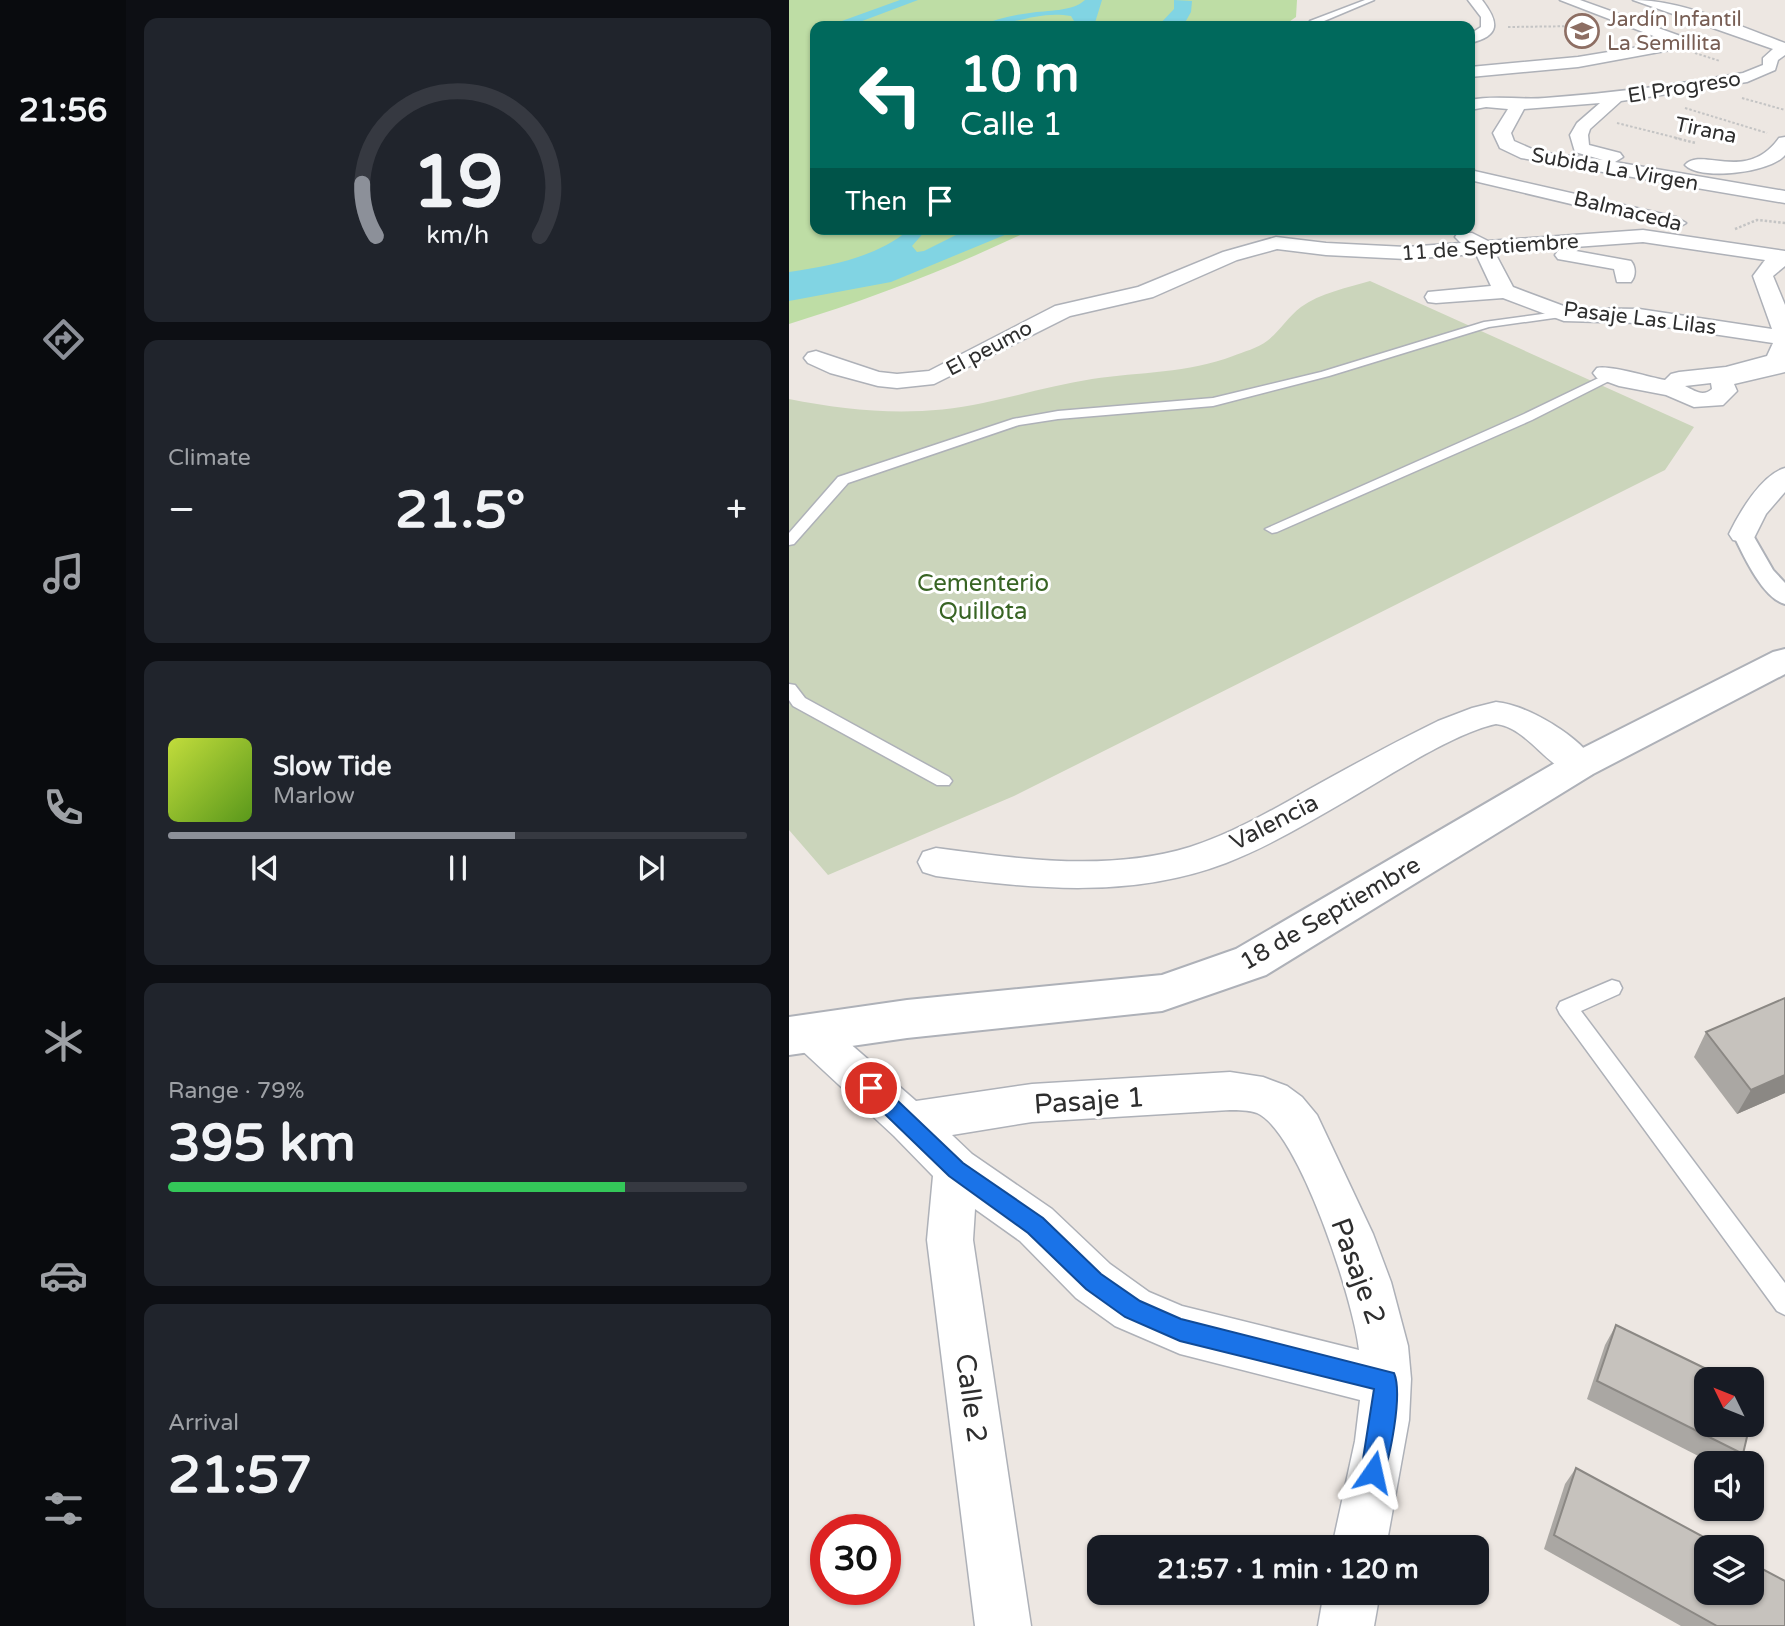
<!DOCTYPE html>
<html lang="en">
<head>
<meta charset="utf-8">
<style>
  body { margin:0; font-family:"Varela Round",sans-serif; background:#20242c; color:#f1f3f6; height:100vh; display:flex; flex-direction:column; font-size:26px; white-space:nowrap }
  * { box-sizing:border-box; margin:0 }
  p { font-size:23px; color:#9ea1a6 }
  .icon { flex:none; width:38px; height:38px; fill:none; stroke:currentColor; stroke-width:2; stroke-linecap:round; stroke-linejoin:round }
  .map { position:relative; flex:1; overflow:hidden }
  .sheet { display:flex; flex-direction:column; gap:18px; padding:18px; background:#0d0f14; width:663px }
  .sheet>* { flex:none }
  .banner { position:absolute; left:21px; top:21px; width:665px; height:214px; border-radius:14px; box-shadow:0 2px 5px #0004; background:#00695c; color:#fff; overflow:hidden }
  .needle { width:46px; rotate:313deg }
  .controls { position:absolute; left:905px; top:1367px; display:grid; gap:14px }
  .controls a { display:grid; place-items:center; width:70px; height:70px; border-radius:14px; background:#171b24; box-shadow:0 2px 5px #0004; font-size:35px }
  .speed { position:absolute; left:21px; top:1514px; display:flex; gap:14px; font-size:35px; font-weight:700; text-align:center }
  .speed>* { display:grid; place-content:center; width:91px; height:91px; border-radius:50%; background:#171b24; box-shadow:0 2px 5px #0004; line-height:1 }
  .speed .limit { border:10px solid #d22; background:#fff; color:#111 }
  .pin { position:absolute; display:grid; place-items:center; width:60px; height:60px; color:#fff; margin:-30px; border:4px solid #fff; border-radius:50%; box-shadow:0 2px 7px #0007 }
  .me { position:absolute; width:77px; margin:-38px; rotate:11deg; stroke-linejoin:round; filter:drop-shadow(0 0 5px #0008) }
  .turn { display:flex; align-items:center; gap:24px; height:147px; padding:0 35px; font-size:32px }
  .turn .icon { width:91px; height:91px; stroke-width:2.5 }
  .turn b { display:block; font-size:49px; line-height:60px }
  .then { display:flex; align-items:center; height:66px; padding:0 35px; background:#0003; gap:14px; font-size:26px }
  .big { font-size:52px; font-weight:700; line-height:1.1 }
  .sheet .tile { flex:1; display:flex; flex-direction:column; justify-content:center; gap:10px; min-width:0; padding:0 24px; border-radius:14px; background:#20242c }
  .sheet .dial { align-items:center; gap:0 }
  .dial svg { height:182px; overflow:visible; fill:none; stroke:#363941; stroke-width:7; stroke-linecap:round; text-anchor:middle }
  .dial text { fill:#f1f3f6; stroke:none }
  .song { display:flex; align-items:center; gap:21px }
  .cover { width:84px; height:84px; border-radius:10px; background:linear-gradient(135deg,hsl(70 70% 55%),hsl(90 70% 35%)) }
  .played { height:7px; border-radius:4px; background:linear-gradient(90deg,#8c9099 60%,#363941 60%) }
  .keys { display:flex; justify-content:space-around; direction:ltr }
  .heat { display:flex; justify-content:space-between; align-items:center; font-size:38px; direction:ltr }
  .charge { height:10px; border-radius:5px; background:linear-gradient(90deg,#34c759 79%,#363941 0) }
  .trip { position:absolute; left:298px; top:1535px; width:402px; height:70px; border-radius:14px; background:#171b24; box-shadow:0 2px 5px #0004; font-weight:700; line-height:70px; text-align:center }
  main { display:flex; flex:1; min-height:0 }
  .menu { display:flex; flex-direction:column; width:126px; justify-content:space-around; align-items:center; background:#090b0e; color:#9ea1a6 }
  .menu .icon { width:49px; height:49px }
  .menu .selected { color:#8c9099 }
  .menu b { font-size:32px; color:#f1f3f6 }
  .map>svg:first-child { display:block }
  .green { fill:#bedda5 }
  .cemetery { fill:#cbd5bb }
  .water { fill:#81d4e3 }
  .lines { fill:none; stroke-linecap:round; stroke-linejoin:round }
  .service-casing { stroke:#aeb1b8; stroke-width:3 }
  .pedestrian-casing { stroke:#aeb1b8; stroke-width:4 }
  .minor-casing { stroke:#aeb1b8; stroke-width:3 }
  .tertiary-casing { stroke:#aeb1b8; stroke-width:4 }
  .path-far1 { stroke:#c4c4c4; stroke-width:2; stroke-dasharray:2.5 2; stroke-linecap:butt }
  .path { stroke:#c4c4c4; stroke-width:2.5; stroke-dasharray:2.5 2; stroke-linecap:butt }
  .service { fill:#fff; fill-rule:evenodd }
  .pedestrian { fill:#fff; fill-rule:evenodd }
  .minor { fill:#fff; fill-rule:evenodd }
  .tertiary { fill:#fff; fill-rule:evenodd }
  .wall { fill:#aaa7a3 }
  .shaded-wall { fill:#8b8884 }
  .building { fill:#c6c2bd; stroke:#8b8884; stroke-width:2 }
  .route { fill:#1a73e8; stroke:#114b97; stroke-width:2 }
  .labels { text-anchor:middle; stroke-width:6; stroke-linejoin:round; paint-order:stroke }
  .far-education-label { font-size:21px; fill:#785e54; stroke:#fff; text-anchor:start }
  .far-street-label { font-size:21px; fill:#2e2e2e; stroke:#fff }
  .park-label { font-size:24px; fill:#386424; stroke:#fff }
  .street-label { font-size:24px; fill:#2e2e2e; stroke:#fff }
  .near-street-label { font-size:28px; fill:#2e2e2e; stroke:#fff }
</style>
</head>
<body>
<main>
<nav class="menu">
<b>21:56</b>
<svg class="icon selected" aria-label="directions" viewBox="0 0 24 24"><path d="M12 3l9 9-9 9-9-9zM9 14v-3h6M13 9l2 2-2 2"/></svg>
<svg class="icon" aria-label="music" viewBox="0 0 24 24"><path d="M9 18V5l10-2v13"/><circle cx="6" cy="18" r="3"/><circle cx="16" cy="16" r="3"/></svg>
<svg class="icon" aria-label="phone" viewBox="0 0 24 24"><path d="M5 4h4l2 5-3 2q2 4 5 5l2-3 5 2v4C11 20 4 13 5 4z"/></svg>
<svg class="icon" aria-label="climate" viewBox="0 0 24 24"><path d="M12 3v18M4 7l16 10M4 17L20 7"/></svg>
<svg class="icon" aria-label="car" viewBox="0 0 24 24"><path d="M5 17H2v-5l4-1 3-4h7l3 4 3 1v5h-3M9 17h6M6 11h13"/><circle cx="7" cy="17" r="2"/><circle cx="17" cy="17" r="2"/></svg>
<svg class="icon" aria-label="filters" viewBox="0 0 24 24"><path d="M4 7h16M4 17h16"/><circle cx="9" cy="7" r="2"/><circle cx="15" cy="17" r="2"/></svg>
</nav>
<section class="sheet">
<div class="tile dial"><svg viewBox="0 0 100 80">
<path d="M14 69A42 42 0 1 1 86 69"/>
<path d="M14 69A42 42 0 0 1 8 46" stroke="#8c9099"/>
<text x="50" y="56" font-size="32" font-weight="700">19</text>
<text x="50" y="72" font-size="11">km/h</text>
</svg></div>
<div class="tile"><p>Climate</p>
<div class="heat"><a>−</a><b class="big">21.5°</b><a>+</a></div>
</div>
<div class="tile">
<div class="song"><i class="cover"></i><div><b>Slow Tide</b><p>Marlow</p></div></div>
<div class="played"></div>
<div class="keys"><svg class="icon" aria-label="previous" viewBox="0 0 24 24"><path d="M18 5L8 12l10 7zM5 5v14"/></svg><svg class="icon" aria-label="pause" viewBox="0 0 24 24"><path d="M8 5v14M16 5v14"/></svg><svg class="icon" aria-label="next" viewBox="0 0 24 24"><path d="M6 5l10 7-10 7zM19 5v14"/></svg></div>
</div>
<div class="tile"><p>Range · 79%</p><b class="big">395 km</b><div class="charge"></div></div>
<div class="tile"><p>Arrival</p><b class="big">21:57</b></div>
</section>
<div class="map">
<svg width="996" height="1626" viewBox="0 0 996 1626">
  <rect width="100%" height="100%" fill="#ede7e2"/>
  <!-- green -->
  <path class="green" d="M 0,0 L 508,0 L 507,17 L 494,26 L 26,26 L 26,229 L 244,229 C 165,267 84,298 0,324 Z"/>
  <!-- cemetery -->
  <path class="cemetery" d="M 581,281 L 905,427 L 876,470 L 225,796 L 39,875 L 0,830 L 0,399 C 64,412 130,417 194,403 C 231,395 266,385 303,379 C 350,372 400,373 444,356 C 454,352 469,348 478,341 C 490,332 499,317 512,307 C 531,293 558,288 581,281 Z"/>
  <!-- water -->
  <g class="water">
    <path d="M 111,0 L 129,0 L 60,26 L 39,26 Z"/>
    <path d="M 296,0 L 313,0 L 305,26 L 282,26 L 285,21 L 282,16 C 249,10 222,26 191,26 C 206,19 224,15 241,13 C 258,10 283,12 296,0 Z"/>
    <path d="M 385,0 L 403,1 L 402,12 L 394,26 L 369,26 L 385,9 Z"/>
    <path d="M 121,229 L 138,229 L 123,246 L 128,252 L 135,251 L 179,229 L 230,229 L 102,282 L 0,301 L 0,272 C 44,265 86,258 121,229 Z"/>
  </g>
  <g class="lines">
    <!-- service casing -->
    <g class="service-casing">
      <g id="service">
        <path d="M 576,0 L 585,0 L 528,24 L 528,26 L 521,26 L 521,21 Z"/>
        <path d="M 775,311 L 780,314 L 779,316 L 700,327 L 540,376 L 424,406 L 269,419 L 230,425 L 59,483 L 5,544 L 0,545 L 0,533 L 49,477 L 224,419 L 269,411 L 424,398 L 532,372 L 695,322 Z"/>
        <path d="M 824,371 L 830,375 L 828,377 L 743,420 L 488,532 L 483,533 L 476,529 L 735,414 Z"/>
        <path d="M 0,684 L 6,685 L 16,698 L 160,777 L 163,781 L 160,785 L 148,785 L 4,706 L 0,700 Z"/>
        <path d="M 823,980 L 830,982 L 833,988 L 830,994 L 792,1011 L 996,1283 L 996,1315 L 988,1311 L 771,1014 L 768,1008 L 771,1002 Z"/>
      </g>
    </g>
    <!-- pedestrian casing -->
    <g class="pedestrian-casing">
      <path id="pedestrian" d="M 954,528 L 961,530 L 984,570 L 996,583 L 996,604 C 973,598 954,554 944,534 L 947,530 Z"/>
    </g>
    <!-- minor casing -->
    <g class="minor-casing">
      <g id="minor">
        <path d="M 679,0 L 693,0 C 710,22 712,36 681,43 L 681,34 L 692,27 L 692,17 Z"/>
        <path d="M 771,0 L 791,0 L 897,38 L 899,44 L 892,48 L 789,67 L 681,77 L 681,67 L 789,57 L 880,42 Z"/>
        <path d="M 844,0 C 893,0 950,26 996,43 L 996,55 L 989,60 L 986,70 L 958,82 L 832,101 L 801,129 L 799,135 L 800,145 L 831,153 L 834,157 L 826,162 L 996,191 L 996,203 L 732,158 L 711,148 L 704,133 L 719,109 L 697,107 L 681,110 L 681,100 C 705,95 731,100 756,98 C 823,93 888,85 954,73 L 974,65 L 974,58 L 984,49 ZM 811,103 L 788,123 L 781,135 L 786,152 L 814,160 L 750,152 L 725,141 L 722,133 L 735,109 Z"/>
        <path d="M 996,137 L 996,155 C 982,173 910,181 896,165 C 912,146 957,184 990,138 Z"/>
        <path d="M 681,170 L 887,217 L 897,223 L 887,229 L 681,180 Z"/>
        <path d="M 854,230 L 996,251 L 996,266 L 984,276 L 996,305 L 996,372 L 945,384 L 948,391 L 934,405 L 905,407 L 877,395 L 830,386 L 808,378 L 804,373 L 808,368 C 821,365 859,377 876,380 L 882,374 L 890,372 L 937,367 L 978,356 L 984,343 L 850,323 L 775,321 L 714,298 L 647,303 L 639,302 L 636,297 L 639,292 L 702,286 L 687,254 L 617,259 L 537,255 L 488,249 L 448,260 L 364,297 L 281,316 L 145,384 L 108,388 L 89,386 L 41,373 L 19,363 L 15,358 L 19,353 L 27,351 L 90,372 L 108,374 L 140,371 L 266,306 L 349,287 L 434,252 L 487,237 L 537,243 L 617,247 L 672,243 L 666,237 L 669,233 L 683,233 L 699,241 ZM 854,242 L 976,260 L 964,276 L 983,329 L 850,309 L 780,308 L 724,287 L 706,253 ZM 922,383 L 923,389 C 914,397 906,391 896,386 Z"/>
        <path d="M 776,249 L 842,261 C 847,267 847,276 842,282 L 828,282 L 825,269 L 769,259 L 766,255 L 769,251 Z"/>
        <path d="M 996,468 L 996,492 L 977,514 L 964,540 L 954,542 L 944,540 L 940,534 C 950,513 973,474 996,468 Z"/>
        <path d="M 707,702 C 739,705 792,737 808,765 L 803,774 C 765,785 744,728 707,724 C 664,733 595,779 555,802 C 517,824 478,847 437,863 C 342,899 246,889 147,876 L 134,872 L 129,862 L 134,852 L 147,848 C 231,859 319,872 401,847 C 442,834 480,812 517,791 C 560,767 604,743 649,721 L 683,708 Z"/>
        <path d="M 21,1015 L 35,1021 L 127,1101 L 243,1084 L 441,1072 L 474,1077 L 498,1086 L 513,1097 L 528,1115 L 584,1234 L 602,1282 L 619,1346 L 622,1379 L 620,1420 L 597,1547 L 543,1547 L 566,1441 L 571,1400 L 391,1354 L 326,1326 L 287,1298 L 231,1241 L 186,1209 L 184,1240 L 242,1626 L 186,1626 L 138,1240 L 144,1176 L 105,1136 L 7,1045 L 1,1033 L 7,1021 ZM 441,1110 C 449,1110 460,1110 468,1113 C 511,1132 565,1303 570,1350 L 393,1306 L 360,1292 L 321,1264 L 263,1209 L 183,1154 L 163,1135 L 243,1122 Z"/>
        <path d="M 535,1592 L 591,1592 L 585,1626 L 529,1626 Z"/>
      </g>
    </g>
    <!-- tertiary casing -->
    <g class="tertiary-casing">
      <path id="tertiary" d="M 996,649 L 996,674 L 804,774 L 477,975 L 373,1011 L 118,1038 L 0,1055 L 0,1017 L 118,1000 L 373,975 L 447,949 L 778,756 L 984,652 Z"/>
    </g>
    <!-- path-far1 -->
    <g class="path-far1">
      <path d="M 719,27 L 795,26"/>
      <path d="M 906,53 L 931,61"/>
      <path d="M 953,98 L 996,110"/>
      <path d="M 896,108 L 978,133"/>
      <path d="M 828,123 L 892,139"/>
    </g>
    <!-- path -->
    <g class="path">
      <path d="M 886,138 L 907,143"/>
      <path d="M 946,229 L 968,220 L 996,223"/>
    </g>
    <!-- service -->
    <use href="#service" class="service"/>
    <!-- pedestrian -->
    <use href="#pedestrian" class="pedestrian"/>
    <!-- minor -->
    <use href="#minor" class="minor"/>
    <!-- tertiary -->
    <use href="#tertiary" class="tertiary"/>
  </g>
  <!-- wall -->
  <g class="wall">
    <path d="M 917,1032 L 996,1093 L 948,1114 L 905,1057 Z"/>
    <path d="M 827,1325 L 954,1454 L 945,1463 L 923,1463 L 798,1399 L 816,1345 Z"/>
    <path d="M 787,1468 L 996,1626 L 892,1626 L 755,1549 L 776,1484 Z"/>
  </g>
  <!-- shaded-wall -->
  <path class="shaded-wall" d="M 996,1075 L 996,1093 L 948,1114 L 962,1090 Z"/>
  <!-- building -->
  <g class="building">
    <path d="M 996,998 L 996,1075 L 962,1090 L 917,1032 Z"/>
    <path d="M 827,1325 L 938,1379 L 917,1379 L 917,1424 L 961,1424 L 954,1454 L 808,1381 Z"/>
    <path d="M 962,1391 L 968,1394 L 962,1419 Z"/>
    <path d="M 787,1468 L 933,1547 L 917,1547 L 917,1592 L 962,1592 L 962,1563 L 996,1581 L 996,1626 L 928,1626 L 765,1535 Z"/>
  </g>
  <!-- route -->
  <path class="route" d="M 82,1079 L 89,1082 L 174,1163 L 254,1218 L 312,1274 L 351,1301 L 392,1319 L 605,1373 C 614,1394 601,1459 592,1481 L 584,1484 L 575,1481 L 572,1472 L 585,1389 L 391,1341 L 336,1317 L 297,1289 L 239,1233 L 160,1176 L 75,1094 L 72,1088 L 75,1082 Z"/>
  <!-- icons -->
  <defs>
    <g id="school-ring" transform="scale(1.75)"><circle r="9.5" fill="#fff" stroke="#8d6e63" stroke-width="1.5"/><path d="M0-5L7-2L0 1L-7-2ZM-4 1L0 2.5L4 1V4Q0 6-4 4Z" fill="#8d6e63"/></g>
  </defs>
  <g fill-rule="evenodd">
    <use href="#school-ring" x="793" y="31"/>
  </g>
  <g class="labels">
    <!-- far-education labels -->
    <g class="far-education-label">
      <text x="818" y="26">Jardín Infantil<tspan x="818" dy="24">La Semillita</tspan></text>
    </g>
    <!-- far-street labels -->
    <g class="far-street-label">
      <text transform="translate(895 87) rotate(-9)" y="7">El Progreso</text>
      <text transform="translate(917 130) rotate(12)" y="7">Tirana</text>
      <text transform="translate(826 169) rotate(10)" y="7">Subida La Virgen</text>
      <text transform="translate(839 211) rotate(14)" y="7">Balmaceda</text>
      <text transform="translate(701 247) rotate(-4)" y="7">11 de Septiembre</text>
      <text transform="translate(851 318) rotate(7)" y="7">Pasaje Las Lilas</text>
      <text transform="translate(200 348) rotate(-28)" y="7">El peumo</text>
    </g>
    <!-- park labels -->
    <g class="park-label">
      <text x="194" y="591">Cementerio<tspan x="194" dy="28">Quillota</tspan></text>
    </g>
    <!-- street labels -->
    <g class="street-label">
      <text transform="translate(485 822) rotate(-27)" y="8">Valencia</text>
      <text transform="translate(541 913) rotate(-30)" y="8">18 de Septiembre</text>
    </g>
    <!-- near-street labels -->
    <g class="near-street-label">
      <text transform="translate(300 1100) rotate(-4)" y="10">Pasaje 1</text>
      <text transform="translate(570 1271) rotate(70)" y="10">Pasaje 2</text>
      <text transform="translate(183 1398) rotate(82)" y="10">Calle 2</text>
    </g>
  </g>
</svg>
<div class="controls">
<a><svg class="needle" viewBox="-14 -14 28 28"><path d="M0-13l5 13h-10z" fill="#e53935"/><path d="M0 13l5-13h-10z" fill="#9ea1a6"/></svg></a>
<a><svg class="icon" aria-label="sound" viewBox="0 0 24 24"><path d="M4 9h4l5-4v14l-5-4H4zM17 9q2 3 0 6"/></svg></a>
<a><svg class="icon" aria-label="layers" viewBox="0 0 24 24"><path d="M12 4l9 5-9 5-9-5zM3 14l9 5 9-5"/></svg></a>
</div>
<div class="speed"><div class="limit">30</div></div>
<div class="pin" style="left:82px;top:1088px;background:#d93025"><svg class="icon" aria-label="arrive" viewBox="0 0 24 24"><path d="M6 21V4h12l-3 4 3 4H6"/></svg></div>
<svg class="me" style="left:584px;top:1472px" viewBox="-20 -20 40 40"><path d="M0-17L14 15 0 8-14 15z" fill="#1a73e8" stroke="#fff" stroke-width="4"/></svg>
<div class="trip">21:57 · 1 min · 120 m</div>
<div class="banner">
<div class="turn"><svg class="icon" aria-label="left" viewBox="0 0 24 24"><path d="M17 20v-9H6M10 6l-5 5 5 5"/></svg><div><b>10 m</b>Calle 1</div></div>
<div class="then">Then<svg class="icon" aria-label="arrive" viewBox="0 0 24 24"><path d="M6 21V4h12l-3 4 3 4H6"/></svg></div>
</div>
</div>
</main>
</body>
</html>
